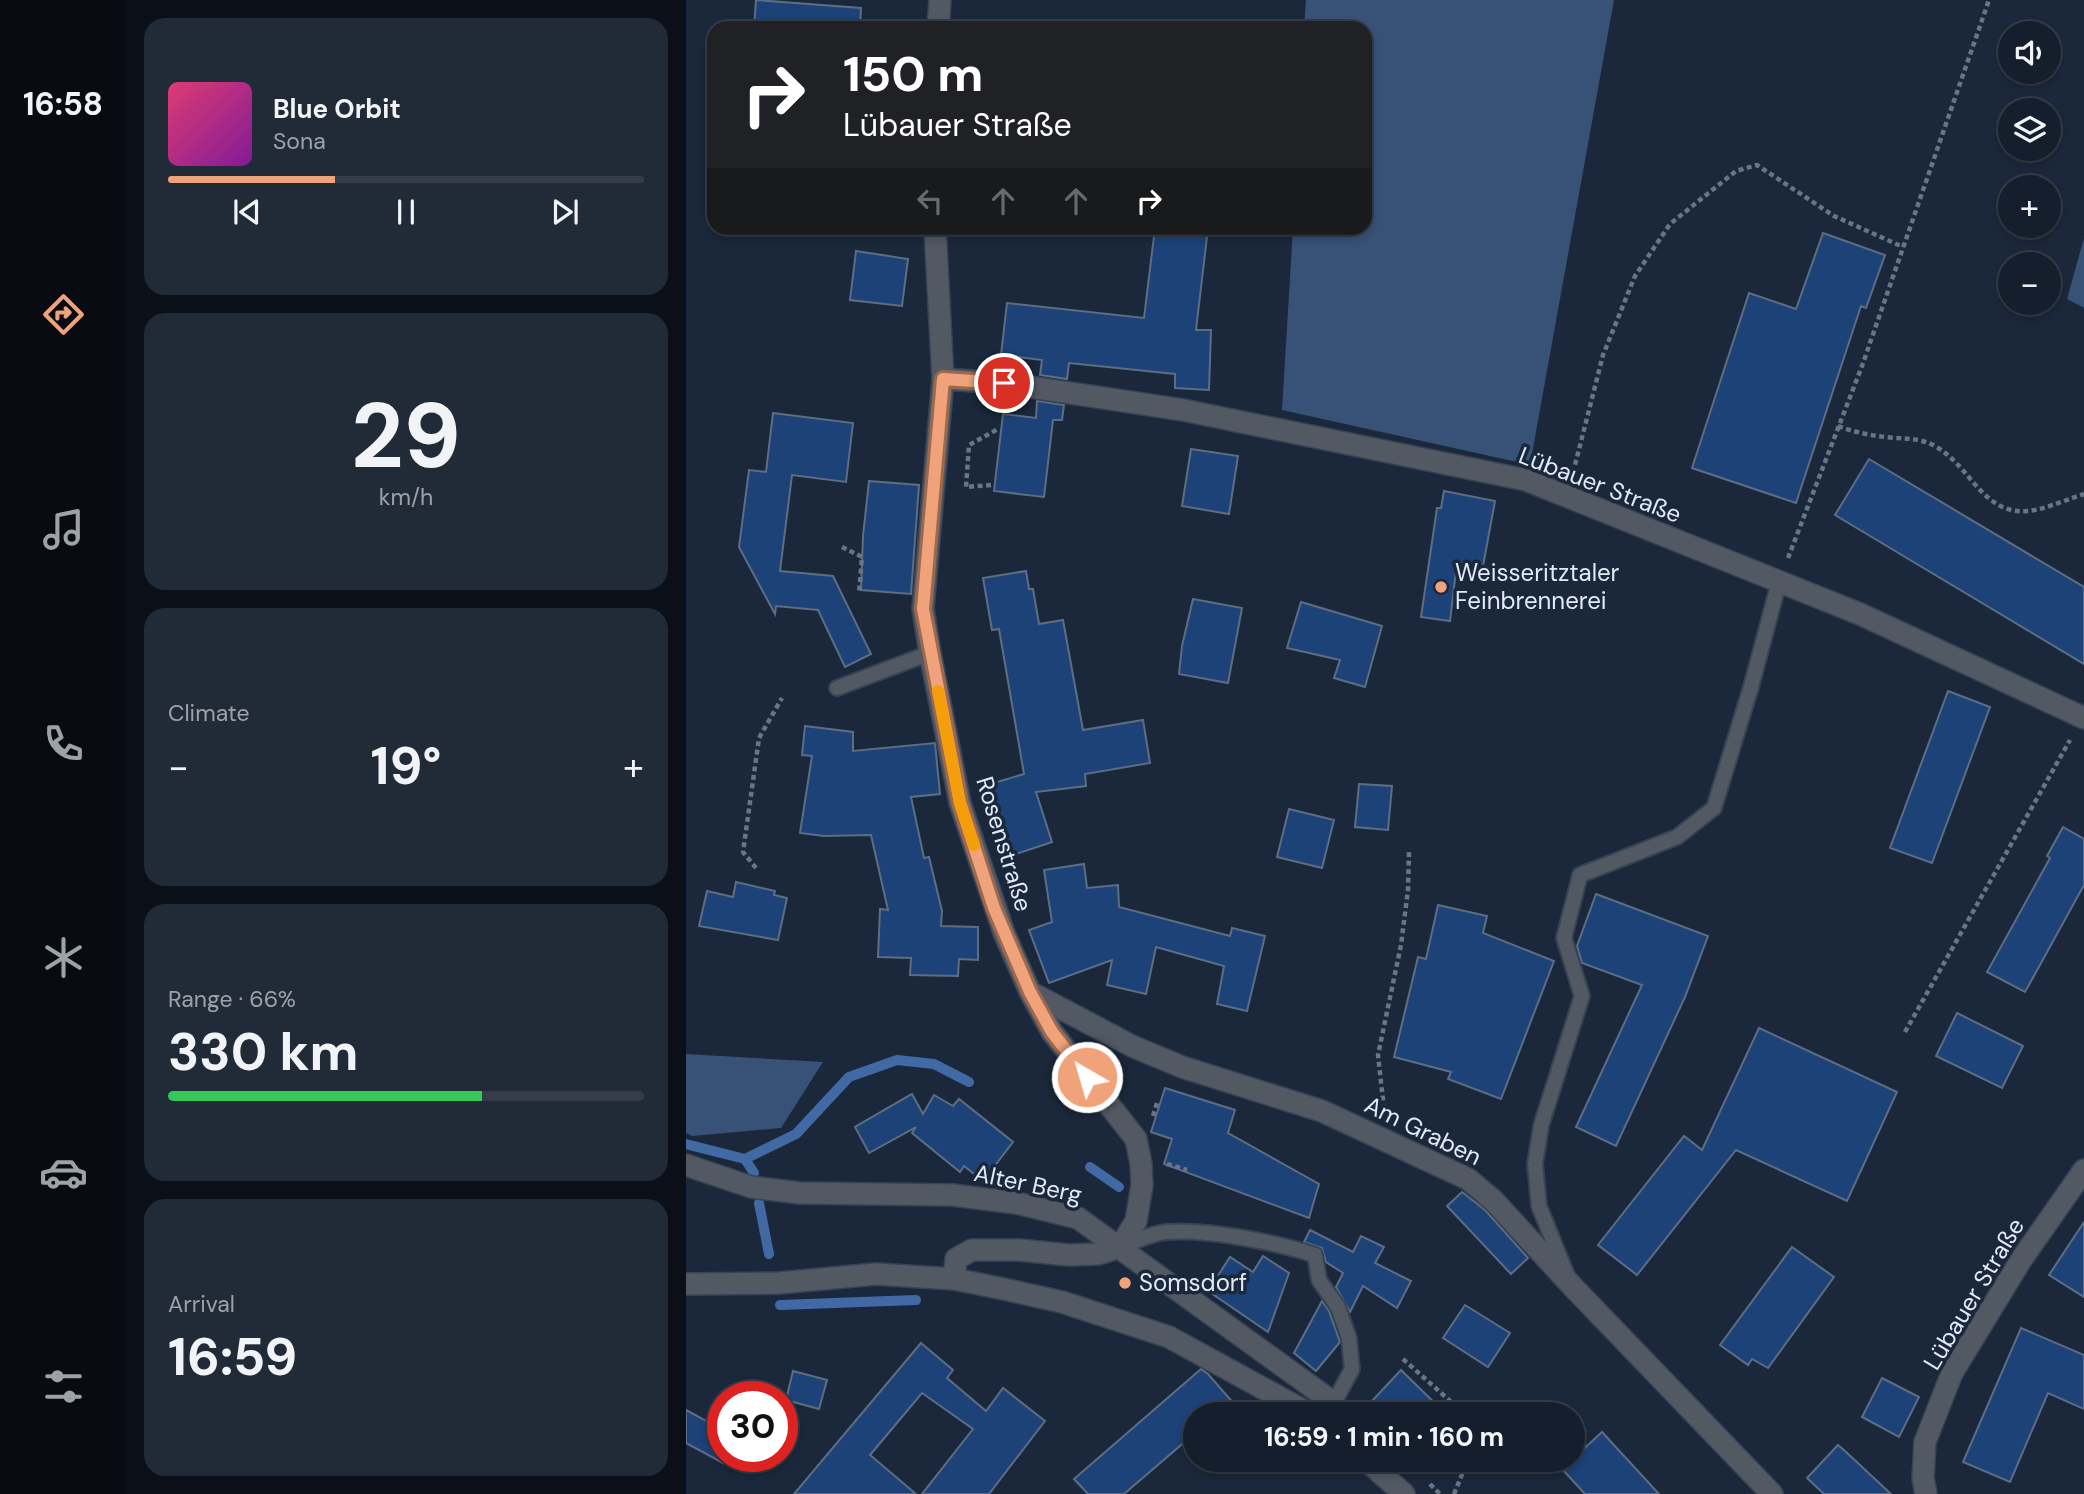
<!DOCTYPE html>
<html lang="en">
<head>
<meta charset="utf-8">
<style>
  body { margin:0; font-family:"DM Sans",sans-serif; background:#212b38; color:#f1f3f6; height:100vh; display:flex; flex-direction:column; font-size:26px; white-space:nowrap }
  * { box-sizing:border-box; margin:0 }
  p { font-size:23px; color:#9da2a9 }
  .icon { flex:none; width:38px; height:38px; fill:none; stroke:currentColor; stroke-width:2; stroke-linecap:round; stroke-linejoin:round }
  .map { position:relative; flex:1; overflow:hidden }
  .drawer { display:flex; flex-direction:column; gap:18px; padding:18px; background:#0b1018; width:560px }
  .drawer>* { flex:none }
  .hud { position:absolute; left:21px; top:21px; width:665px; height:214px; border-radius:21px; box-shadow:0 4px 10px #0003,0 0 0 2px #333c48; background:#202124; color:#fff; overflow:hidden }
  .controls { position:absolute; left:1312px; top:21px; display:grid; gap:14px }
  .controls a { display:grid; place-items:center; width:63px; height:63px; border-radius:50%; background:#141e2c; box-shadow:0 4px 10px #0003,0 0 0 2px #333c48; font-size:35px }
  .speed { position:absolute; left:21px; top:1381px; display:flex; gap:14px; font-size:35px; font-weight:700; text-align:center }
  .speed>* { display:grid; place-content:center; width:91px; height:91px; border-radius:50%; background:#141e2c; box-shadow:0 4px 10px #0003,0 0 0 2px #333c48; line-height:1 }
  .speed .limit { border:10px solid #d22; background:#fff; color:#111 }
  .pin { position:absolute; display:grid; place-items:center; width:60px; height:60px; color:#fff; margin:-30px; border:4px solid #fff; border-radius:50%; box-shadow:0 2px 7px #0007 }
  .me { position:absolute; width:77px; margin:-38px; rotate:322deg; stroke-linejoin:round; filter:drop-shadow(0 0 5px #0008) }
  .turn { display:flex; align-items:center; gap:24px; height:147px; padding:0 21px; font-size:32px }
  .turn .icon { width:91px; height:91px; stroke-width:2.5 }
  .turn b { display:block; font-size:49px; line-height:60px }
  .lanes { display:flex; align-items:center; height:66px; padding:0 21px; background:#0003; justify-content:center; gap:35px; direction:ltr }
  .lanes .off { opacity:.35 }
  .big { font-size:52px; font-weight:700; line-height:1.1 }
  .drawer .tile { flex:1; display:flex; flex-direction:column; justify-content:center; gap:10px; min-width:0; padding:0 24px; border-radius:21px; background:#212b38 }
  .drawer .dial { align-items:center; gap:0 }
  .dial b { font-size:91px; line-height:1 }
  .song { display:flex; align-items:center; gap:21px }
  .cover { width:84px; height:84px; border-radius:10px; background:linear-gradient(135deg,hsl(340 70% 55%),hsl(290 70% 35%)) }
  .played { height:7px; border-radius:4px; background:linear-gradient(90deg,#f0a27a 35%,#333c48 35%) }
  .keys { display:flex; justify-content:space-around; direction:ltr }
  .heat { display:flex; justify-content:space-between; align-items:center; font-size:38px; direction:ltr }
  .charge { height:10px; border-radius:5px; background:linear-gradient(90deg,#34c759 66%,#333c48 0) }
  .trip { position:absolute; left:497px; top:1402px; width:402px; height:70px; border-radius:35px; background:#141e2c; box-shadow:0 4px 10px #0003,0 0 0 2px #333c48; font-weight:700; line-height:70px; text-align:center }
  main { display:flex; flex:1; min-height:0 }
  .dock { display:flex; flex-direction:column; width:126px; justify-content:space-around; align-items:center; background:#080c12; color:#9da2a9 }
  .dock .icon { width:49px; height:49px }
  .dock .selected { color:#f0a27a }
  .dock b { font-size:32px; color:#f1f3f6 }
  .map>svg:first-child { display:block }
  .green { fill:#385176 }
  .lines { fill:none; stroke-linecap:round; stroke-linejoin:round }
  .stream { stroke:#4169a3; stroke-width:10 }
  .building { fill:#1c4278; stroke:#5d6d83; stroke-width:2 }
  .service-casing { stroke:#374355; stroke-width:18 }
  .minor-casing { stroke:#374355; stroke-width:24 }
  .path { stroke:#697485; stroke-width:4.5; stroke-dasharray:5 3.5; stroke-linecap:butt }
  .service { stroke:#525962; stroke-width:14 }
  .minor { stroke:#525962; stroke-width:21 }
  .route-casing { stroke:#9c694f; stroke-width:18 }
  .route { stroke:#f0a27a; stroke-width:12 }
  .slow { stroke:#f59e0b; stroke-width:12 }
  .poi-dot { fill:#f0a27a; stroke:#1b283b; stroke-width:2.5 }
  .labels { text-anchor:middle; stroke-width:7; stroke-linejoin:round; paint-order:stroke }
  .street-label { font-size:24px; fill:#e1eaf7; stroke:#1b283b }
  .poi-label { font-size:24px; fill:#e1eaf7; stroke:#1b283b; text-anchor:start }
</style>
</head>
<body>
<main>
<nav class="dock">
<b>16:58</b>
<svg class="icon selected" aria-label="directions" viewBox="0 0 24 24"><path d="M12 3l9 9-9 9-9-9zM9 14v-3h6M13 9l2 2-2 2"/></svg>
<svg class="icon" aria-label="music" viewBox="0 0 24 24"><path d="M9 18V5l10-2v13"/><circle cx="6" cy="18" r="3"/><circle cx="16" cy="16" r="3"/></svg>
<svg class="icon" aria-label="phone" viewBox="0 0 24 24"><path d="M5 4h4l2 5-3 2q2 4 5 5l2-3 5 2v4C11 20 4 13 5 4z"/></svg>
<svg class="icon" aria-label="climate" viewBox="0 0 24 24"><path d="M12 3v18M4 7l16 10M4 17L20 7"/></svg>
<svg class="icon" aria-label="car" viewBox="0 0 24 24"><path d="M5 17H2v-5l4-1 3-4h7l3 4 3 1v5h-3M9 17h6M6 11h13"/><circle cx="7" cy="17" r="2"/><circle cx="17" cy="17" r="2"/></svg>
<svg class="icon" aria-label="filters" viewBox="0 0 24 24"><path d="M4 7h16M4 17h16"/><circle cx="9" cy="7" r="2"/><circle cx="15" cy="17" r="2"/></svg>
</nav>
<section class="drawer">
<div class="tile">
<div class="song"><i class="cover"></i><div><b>Blue Orbit</b><p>Sona</p></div></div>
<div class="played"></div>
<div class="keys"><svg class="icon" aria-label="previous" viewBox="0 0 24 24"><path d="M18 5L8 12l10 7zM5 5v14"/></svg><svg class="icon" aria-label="pause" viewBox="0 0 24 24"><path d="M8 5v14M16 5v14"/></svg><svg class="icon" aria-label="next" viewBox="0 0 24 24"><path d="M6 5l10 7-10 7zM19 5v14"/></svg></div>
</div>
<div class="tile dial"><b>29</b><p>km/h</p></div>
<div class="tile"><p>Climate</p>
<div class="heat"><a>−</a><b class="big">19°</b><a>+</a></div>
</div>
<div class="tile"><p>Range · 66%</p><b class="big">330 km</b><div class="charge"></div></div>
<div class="tile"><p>Arrival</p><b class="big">16:59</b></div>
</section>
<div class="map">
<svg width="1398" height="1494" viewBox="0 0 1398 1494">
  <rect width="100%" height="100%" fill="#1b283b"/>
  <!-- green -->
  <g class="green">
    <path d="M 620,0 L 928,0 L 844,465 L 596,410 L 607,228 L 679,228 L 679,28 L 618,28 Z"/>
    <path d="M 1398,238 L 1398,308 L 1381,299 Z"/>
    <path d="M 0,1054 L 137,1062 L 95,1128 L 6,1136 L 0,1133 Z"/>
  </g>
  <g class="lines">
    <!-- stream -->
    <g class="stream">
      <path d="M 0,1144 L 59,1159 L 110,1134 L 163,1077 L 211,1060 L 248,1064 L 283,1082"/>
      <path d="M 59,1159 L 68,1173"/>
      <path d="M 404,1167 L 433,1187"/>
      <path d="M 73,1203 L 83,1254"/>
      <path d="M 94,1305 L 230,1300"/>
    </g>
  </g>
  <!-- building -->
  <g class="building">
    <path d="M 70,0 L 175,8 L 174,28 L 68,28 Z"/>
    <path d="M 469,228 L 522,228 L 510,330 L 525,330 L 523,390 L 489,388 L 489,374 L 383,363 L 381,379 L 354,375 L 356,360 L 315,355 L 321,303 L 458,318 Z"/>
    <path d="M 1137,233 L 1199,255 L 1180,308 L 1175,306 L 1110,503 L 1006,468 L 1063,293 L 1110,309 Z"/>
    <path d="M 170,251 L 222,259 L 216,306 L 164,300 Z"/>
    <path d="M 351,401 L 378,405 L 376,420 L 367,420 L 358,497 L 308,491 L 317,414 L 350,418 Z"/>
    <path d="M 87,413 L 167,423 L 160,482 L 106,475 L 94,571 L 147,576 L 185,654 L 159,667 L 132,610 L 90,606 L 89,614 L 53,547 L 63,470 L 80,472 Z"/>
    <path d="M 505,449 L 552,456 L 543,514 L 496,506 Z"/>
    <path d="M 1183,459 L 1398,587 L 1398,664 L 1149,515 Z"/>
    <path d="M 183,481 L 233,485 L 225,594 L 175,590 L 177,536 Z"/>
    <path d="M 758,491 L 809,501 L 797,566 L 771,562 L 764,621 L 735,617 L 751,508 L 755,508 Z"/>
    <path d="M 340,571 L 343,589 L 347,589 L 353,624 L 377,620 L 397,730 L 457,720 L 464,763 L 399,774 L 400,786 L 350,792 L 366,842 L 321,857 L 298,786 L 338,774 L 313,629 L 306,630 L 297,578 Z"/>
    <path d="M 507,599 L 556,608 L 542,683 L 493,674 L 496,646 Z"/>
    <path d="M 615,602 L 696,626 L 679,687 L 648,678 L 654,660 L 601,648 Z"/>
    <path d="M 1262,691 L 1304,707 L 1246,863 L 1204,848 Z"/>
    <path d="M 119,726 L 167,732 L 167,751 L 249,743 L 254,794 L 225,797 L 238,858 L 243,857 L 256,911 L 255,926 L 292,927 L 292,960 L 273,959 L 272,976 L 224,975 L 225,958 L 192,957 L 194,909 L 202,910 L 185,835 L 138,836 L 114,833 L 126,756 L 116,755 Z"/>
    <path d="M 673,784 L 706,786 L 702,830 L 669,827 Z"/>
    <path d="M 603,809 L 648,820 L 636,868 L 591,857 Z"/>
    <path d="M 1377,827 L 1398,839 L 1398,885 L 1339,992 L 1301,972 L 1364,858 L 1361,856 Z"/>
    <path d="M 398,864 L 401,888 L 432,885 L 433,907 L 544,936 L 546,928 L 579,936 L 561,1011 L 531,1004 L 538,966 L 470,947 L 460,994 L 421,985 L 426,960 L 363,983 L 343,930 L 366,922 L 358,870 Z"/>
    <path d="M 50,882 L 89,891 L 88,895 L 101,898 L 92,940 L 13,926 L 21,891 L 47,897 Z"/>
    <path d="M 910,894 L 1022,936 L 999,997 L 930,1146 L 890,1127 L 956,985 L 896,963 L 891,946 Z"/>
    <path d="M 752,905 L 801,916 L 797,933 L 868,961 L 815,1099 L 762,1079 L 765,1072 L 708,1057 L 732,957 L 740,959 Z"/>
    <path d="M 1271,1013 L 1337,1046 L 1316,1088 L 1250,1056 Z"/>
    <path d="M 1073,1028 L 1211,1092 L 1161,1201 L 1050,1150 L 951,1275 L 912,1245 L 998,1136 L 1016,1150 Z"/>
    <path d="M 479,1088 L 549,1110 L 542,1133 L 633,1184 L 623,1218 L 478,1164 L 486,1139 L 465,1132 Z"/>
    <path d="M 226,1094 L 237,1114 L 248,1095 L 267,1106 L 273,1099 L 327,1142 L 297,1181 L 278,1166 L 274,1172 L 226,1133 L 230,1127 L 183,1153 L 169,1127 Z"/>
    <path d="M 776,1192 L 799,1210 L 842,1258 L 825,1274 L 761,1206 Z"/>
    <path d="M 1398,1222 L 1398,1297 L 1363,1275 Z"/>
    <path d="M 624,1230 L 667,1252 L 675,1236 L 698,1247 L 689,1263 L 725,1281 L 711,1308 L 677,1286 L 664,1312 L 650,1287 L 657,1273 L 640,1262 L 636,1248 L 618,1242 Z"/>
    <path d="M 1106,1247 L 1148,1277 L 1082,1368 L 1066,1359 L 1062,1365 L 1034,1345 Z"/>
    <path d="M 577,1256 L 603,1273 L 582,1332 L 522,1291 L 544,1257 L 567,1272 Z"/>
    <path d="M 636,1301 L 643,1311 L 654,1342 L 630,1371 L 608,1353 Z"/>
    <path d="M 779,1305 L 824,1333 L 802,1367 L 757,1338 Z"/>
    <path d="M 1335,1328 L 1398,1355 L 1398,1409 L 1362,1393 L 1324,1482 L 1277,1462 Z"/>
    <path d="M 235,1343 L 267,1370 L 261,1378 L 300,1411 L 317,1388 L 359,1421 L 303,1494 L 236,1494 L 287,1429 L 236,1393 L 184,1455 L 230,1494 L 108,1494 Z"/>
    <path d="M 515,1369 L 522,1374 L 557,1414 L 509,1414 L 509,1433 L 438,1494 L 402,1494 L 388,1479 Z"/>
    <path d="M 715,1370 L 760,1414 L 698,1414 L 685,1402 Z"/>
    <path d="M 107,1371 L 141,1380 L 133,1409 L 100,1400 Z"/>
    <path d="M 1196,1378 L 1233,1397 L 1213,1437 L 1176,1417 Z"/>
    <path d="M 0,1410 L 37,1430 L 37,1463 L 0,1443 Z"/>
    <path d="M 916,1432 L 973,1494 L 899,1494 L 876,1469 Z"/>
    <path d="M 1152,1445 L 1159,1451 L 1205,1494 L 1138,1494 L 1121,1478 Z"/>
  </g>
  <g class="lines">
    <!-- service casing -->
    <g class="service-casing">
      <g id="service">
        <path d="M 151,688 L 244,653"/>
        <path d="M 434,1247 C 449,1242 465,1233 480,1232 C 522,1229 589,1242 629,1255 L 633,1280 L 652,1307 L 663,1338 L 666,1369 L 642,1414"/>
        <path d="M 881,1275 L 853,1206 L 849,1164 L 855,1126 L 896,996 L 878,938 L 894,875 L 991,837 L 1028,808 L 1065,687 L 1093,582"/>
      </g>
    </g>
    <!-- minor casing -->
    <g class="minor-casing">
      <g id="minor">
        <path d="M 252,28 L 254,0"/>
        <path d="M 249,228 L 257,379 L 237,609 L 244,653 L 274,803 L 318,933 L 344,992 L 366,1032 L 450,1139 L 455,1164 L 456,1185 L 450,1221 L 434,1247 L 412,1254 L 383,1255 L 333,1250 L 286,1250 L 270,1259 L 268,1279"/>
        <path d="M 257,379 L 318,383 L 497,410 L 840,480 L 1174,614 L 1398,718"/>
        <path d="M 344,992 L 446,1046 L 496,1067 L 636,1111 L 782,1179 L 808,1201 L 886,1286 L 1086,1494"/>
        <path d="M 0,1165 L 65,1187 L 114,1193 L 267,1195 L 330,1203 L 392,1218 L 648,1403"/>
        <path d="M 0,1284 L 93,1283 L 190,1274 L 268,1279 L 313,1288 L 376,1302 L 483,1337 L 624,1414"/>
        <path d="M 680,1460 L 718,1494"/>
        <path d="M 1240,1494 L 1237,1478 L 1239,1442 L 1266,1373 L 1335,1260 L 1398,1170"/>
      </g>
    </g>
    <!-- path -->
    <g class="path">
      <path d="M 1152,426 C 1168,432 1183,435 1199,437 C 1216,439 1231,437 1247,445 C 1264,454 1275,468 1287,482 C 1325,528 1350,510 1398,494"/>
      <path d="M 887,473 L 917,355 L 949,276 L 984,224 L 1050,171 L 1071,165 L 1148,216 L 1217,247"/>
      <path d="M 305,485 L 280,487 L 283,445 L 312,429"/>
      <path d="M 156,547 L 176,557 L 173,594"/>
      <path d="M 1102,558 L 1176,366 L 1303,0"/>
      <path d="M 70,868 L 57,852 L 73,738 L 96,698"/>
      <path d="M 1219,1032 L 1384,740"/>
      <path d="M 698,1109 L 692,1055 L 715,945 L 722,890 L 723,852"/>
      <path d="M 467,1116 L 471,1103"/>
      <path d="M 481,1164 L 501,1170"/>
      <path d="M 717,1359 L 763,1400 L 774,1414"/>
      <path d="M 744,1484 L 754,1494"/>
      <path d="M 768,1494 L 782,1460"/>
    </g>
    <!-- service -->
    <use href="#service" class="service"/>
    <!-- minor -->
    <use href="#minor" class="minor"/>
  </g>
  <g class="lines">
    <!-- route casing -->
    <g class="route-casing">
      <path id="route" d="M 318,383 L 257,379 L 237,609 L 274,803 L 308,908 L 344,992 L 366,1032 L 401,1077"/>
    </g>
    <!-- route -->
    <use href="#route" class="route"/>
    <!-- slow -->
    <path class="slow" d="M 252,691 L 274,803 L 288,845"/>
  </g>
  <!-- markers -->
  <g class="poi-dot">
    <circle cx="755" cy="587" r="7"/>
    <circle cx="439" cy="1283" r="7"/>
  </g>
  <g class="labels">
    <!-- street labels -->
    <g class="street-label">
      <text transform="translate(914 485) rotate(21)" y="8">Lübauer Straße</text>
      <text transform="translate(318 844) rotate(73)" y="8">Rosenstraße</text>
      <text transform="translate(737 1131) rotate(26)" y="8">Am Graben</text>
      <text transform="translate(342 1184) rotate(12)" y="8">Alter Berg</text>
      <text transform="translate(1288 1294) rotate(-59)" y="8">Lübauer Straße</text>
    </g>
    <!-- poi labels -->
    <g class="poi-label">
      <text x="769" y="581">Weisseritztaler<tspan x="769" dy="28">Feinbrennerei</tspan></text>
      <text x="453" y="1291">Somsdorf</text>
    </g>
  </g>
</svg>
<div class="controls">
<a><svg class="icon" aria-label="sound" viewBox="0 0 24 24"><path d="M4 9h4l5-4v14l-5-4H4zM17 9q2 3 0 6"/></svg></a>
<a><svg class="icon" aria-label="layers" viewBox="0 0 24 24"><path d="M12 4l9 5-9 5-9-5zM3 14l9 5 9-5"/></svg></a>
<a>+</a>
<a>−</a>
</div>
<div class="speed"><div class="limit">30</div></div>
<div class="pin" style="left:318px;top:383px;background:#d93025"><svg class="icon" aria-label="arrive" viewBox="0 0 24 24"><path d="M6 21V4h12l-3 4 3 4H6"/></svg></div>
<svg class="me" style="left:401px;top:1077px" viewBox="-20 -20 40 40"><circle r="17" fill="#f0a27a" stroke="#fff" stroke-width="3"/><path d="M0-11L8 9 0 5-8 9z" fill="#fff"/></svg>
<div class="trip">16:59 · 1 min · 160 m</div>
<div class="hud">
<div class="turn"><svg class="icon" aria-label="right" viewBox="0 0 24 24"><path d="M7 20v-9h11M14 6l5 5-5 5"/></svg><div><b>150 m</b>Lübauer Straße</div></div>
<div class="lanes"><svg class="icon off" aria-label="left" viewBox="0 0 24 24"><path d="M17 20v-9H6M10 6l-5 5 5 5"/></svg><svg class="icon off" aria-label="ahead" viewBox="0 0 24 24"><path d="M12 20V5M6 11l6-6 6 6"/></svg><svg class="icon off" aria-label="ahead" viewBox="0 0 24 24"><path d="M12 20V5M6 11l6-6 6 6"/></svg><svg class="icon" aria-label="right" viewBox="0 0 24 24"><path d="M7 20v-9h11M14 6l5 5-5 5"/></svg></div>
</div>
</div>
</main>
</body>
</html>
